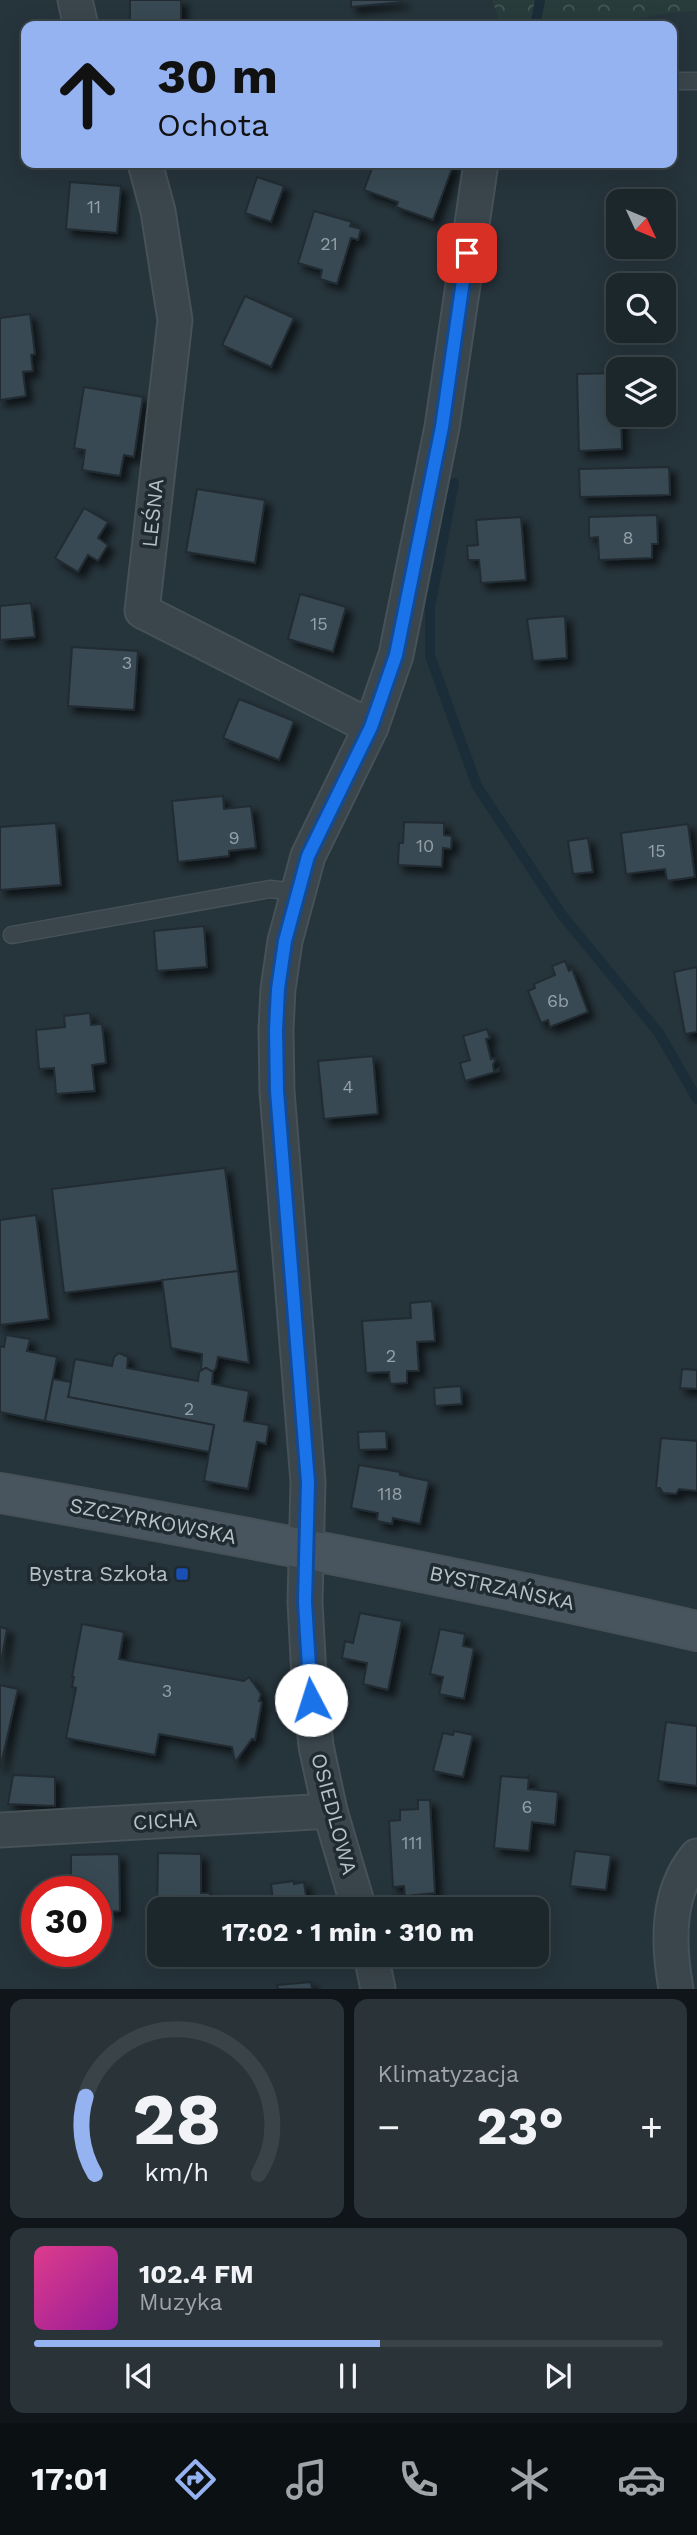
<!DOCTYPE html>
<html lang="pl">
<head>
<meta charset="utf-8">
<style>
  body { margin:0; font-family:"Work Sans",sans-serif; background:#293338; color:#f1f3f6; height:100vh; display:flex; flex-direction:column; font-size:26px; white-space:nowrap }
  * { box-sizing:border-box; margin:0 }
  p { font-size:23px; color:#a0a5a9 }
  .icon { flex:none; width:38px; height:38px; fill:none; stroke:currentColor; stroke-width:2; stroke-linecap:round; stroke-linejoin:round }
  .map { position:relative; height:1989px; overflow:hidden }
  .panel { display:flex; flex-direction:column; gap:10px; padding:10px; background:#0f1518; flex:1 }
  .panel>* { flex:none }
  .hud { position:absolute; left:21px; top:21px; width:656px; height:147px; border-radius:14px; box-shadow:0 7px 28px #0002,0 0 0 2px #3a4448; background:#95b2f1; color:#111; overflow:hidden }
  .needle { width:46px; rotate:134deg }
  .tools { position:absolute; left:606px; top:189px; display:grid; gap:14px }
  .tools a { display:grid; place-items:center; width:70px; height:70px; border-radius:14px; background:#1c272c; box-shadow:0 7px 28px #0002,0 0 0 2px #3a4448; font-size:35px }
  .speed { position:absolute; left:21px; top:1876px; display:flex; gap:14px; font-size:35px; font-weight:700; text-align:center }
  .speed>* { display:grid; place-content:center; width:91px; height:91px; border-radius:50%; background:#1c272c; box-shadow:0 7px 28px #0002,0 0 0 2px #3a4448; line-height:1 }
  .speed .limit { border:10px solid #d22; background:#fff; color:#111 }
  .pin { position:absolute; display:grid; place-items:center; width:60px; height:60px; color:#fff; margin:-30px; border-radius:14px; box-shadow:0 4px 10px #0006 }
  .me { position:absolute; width:77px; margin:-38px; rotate:355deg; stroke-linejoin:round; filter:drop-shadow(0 0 5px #0008) }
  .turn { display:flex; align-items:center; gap:24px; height:147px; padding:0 21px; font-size:32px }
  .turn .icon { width:91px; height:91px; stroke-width:2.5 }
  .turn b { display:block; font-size:49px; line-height:60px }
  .big { font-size:52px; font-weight:700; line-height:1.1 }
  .panel .tile { flex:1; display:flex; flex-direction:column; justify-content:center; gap:10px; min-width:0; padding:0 24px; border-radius:14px; background:#293338 }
  .panel .dial { align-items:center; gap:0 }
  .dial svg { height:182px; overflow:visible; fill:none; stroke:#3a4448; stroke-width:7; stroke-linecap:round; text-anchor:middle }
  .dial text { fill:#f1f3f6; stroke:none }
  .song { display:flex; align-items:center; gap:21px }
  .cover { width:84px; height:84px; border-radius:10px; background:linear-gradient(135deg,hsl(330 70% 55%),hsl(300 70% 35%)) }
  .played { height:7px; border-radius:4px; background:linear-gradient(90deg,#95b2f1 55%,#3a4448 55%) }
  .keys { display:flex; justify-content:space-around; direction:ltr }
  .heat { display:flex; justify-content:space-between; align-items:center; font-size:38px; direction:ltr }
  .panel .tiles { flex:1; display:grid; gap:10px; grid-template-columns:1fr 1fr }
  .tile:last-child { grid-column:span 2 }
  .trip { position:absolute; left:147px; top:1897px; width:402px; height:70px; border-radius:14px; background:#1c272c; box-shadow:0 7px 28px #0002,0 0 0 2px #3a4448; font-weight:700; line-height:70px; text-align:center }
  .tabs { display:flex; height:112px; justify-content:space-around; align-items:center; background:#0b1012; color:#a0a5a9 }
  .tabs .icon { width:49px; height:49px }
  .tabs .on { color:#95b2f1 }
  .tabs b { font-size:32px; color:#f1f3f6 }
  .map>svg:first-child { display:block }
  .forest { fill:url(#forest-crowns) }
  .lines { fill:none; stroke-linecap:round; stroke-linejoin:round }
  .stream { stroke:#1b2d38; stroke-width:10 }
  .building { fill:#394852; stroke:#212c33; stroke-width:2; filter:url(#shadow) }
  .service-casing { stroke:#465158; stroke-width:19 }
  .minor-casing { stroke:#465158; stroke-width:37 }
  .secondary-casing { stroke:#465158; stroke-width:42 }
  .service { stroke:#3a454c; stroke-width:16 }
  .minor { stroke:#3a454c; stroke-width:33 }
  .secondary { stroke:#49555e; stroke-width:38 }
  .route-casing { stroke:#114b97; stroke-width:18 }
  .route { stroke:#1a73e8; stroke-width:12 }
  .transit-dot { fill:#1a4fb4; stroke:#1f2a31; stroke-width:2.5 }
  .labels { text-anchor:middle; stroke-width:7; stroke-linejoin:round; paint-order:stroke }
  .number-label { font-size:18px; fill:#95a0a8 }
  .street-label { font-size:21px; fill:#b6c0c7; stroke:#1f2a31 }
  .poi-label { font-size:21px; fill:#b6c0c7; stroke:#1f2a31; text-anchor:end }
</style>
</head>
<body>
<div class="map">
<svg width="697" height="1989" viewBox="0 0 697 1989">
  <defs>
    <pattern id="forest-crowns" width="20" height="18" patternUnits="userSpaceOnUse" patternTransform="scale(1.75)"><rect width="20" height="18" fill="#283c3b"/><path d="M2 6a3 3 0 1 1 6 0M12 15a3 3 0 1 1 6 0" fill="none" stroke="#455656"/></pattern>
    <filter id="shadow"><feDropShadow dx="6" dy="6" stdDeviation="3.5" flood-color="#0009"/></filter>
  </defs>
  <rect width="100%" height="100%" fill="#26343b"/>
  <!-- forest -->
  <path class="forest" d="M 492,0 L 697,0 L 697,11 L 668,13 L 595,26 L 502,26 Z"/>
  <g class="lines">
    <!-- stream -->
    <g class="stream">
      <path d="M 535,26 L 540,0"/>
      <path d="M 454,483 L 430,607 L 430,656 L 477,786 L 562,915 L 659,1033 L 697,1099"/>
    </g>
  </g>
  <!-- building -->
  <g class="building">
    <rect x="130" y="0" width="51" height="26"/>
    <path d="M 351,0 L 401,0 L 402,2 L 351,7 Z"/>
    <path d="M 374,163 L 454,163 L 433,220 L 396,207 L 398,202 L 364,190 Z"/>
    <path d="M 257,177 L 284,186 L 271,222 L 245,213 Z"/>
    <path d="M 70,182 L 121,186 L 117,233 L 66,229 Z"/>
    <path d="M 314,211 L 352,222 L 350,226 L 361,229 L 358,240 L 351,238 L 337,284 L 320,279 L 322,270 L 298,263 Z"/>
    <path d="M 245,296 L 294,318 L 271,367 L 222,345 Z"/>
    <path d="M 30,314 L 35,354 L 31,355 L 33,371 L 23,372 L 26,396 L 0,400 L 0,318 Z"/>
    <path d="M 618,373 L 618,415 L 621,415 L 622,449 L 579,451 L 577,374 Z"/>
    <path d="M 84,387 L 143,397 L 134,457 L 124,455 L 120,476 L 82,470 L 85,450 L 74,448 Z"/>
    <path d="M 669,467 L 670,495 L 580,497 L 579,469 Z"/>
    <path d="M 197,489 L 265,500 L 255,563 L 186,552 Z"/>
    <path d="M 84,508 L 108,522 L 98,538 L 108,545 L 98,561 L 88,555 L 78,572 L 55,558 Z"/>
    <path d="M 657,515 L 658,544 L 652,544 L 652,558 L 599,560 L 598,537 L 589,538 L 589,517 Z"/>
    <path d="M 521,517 L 526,580 L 481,583 L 479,560 L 468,560 L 467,546 L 478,545 L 476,520 Z"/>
    <path d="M 300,594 L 346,607 L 333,652 L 288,639 Z"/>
    <path d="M 31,603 L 35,637 L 0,640 L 0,606 Z"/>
    <path d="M 565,616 L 567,658 L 533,661 L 527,619 Z"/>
    <path d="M 72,647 L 138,651 L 134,710 L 68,706 Z"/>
    <path d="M 239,699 L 294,721 L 279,760 L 223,738 Z"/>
    <path d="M 223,796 L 224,809 L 251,806 L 256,848 L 229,851 L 229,856 L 178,862 L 172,801 Z"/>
    <path d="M 404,822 L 444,823 L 444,835 L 452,836 L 451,849 L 443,848 L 442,867 L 398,865 L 399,843 L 403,843 Z"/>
    <path d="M 56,823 L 61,885 L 0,890 L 0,827 Z"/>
    <path d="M 688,824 L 695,877 L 667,881 L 665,869 L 626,874 L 621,833 Z"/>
    <path d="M 588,838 L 593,872 L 573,874 L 568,841 Z"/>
    <path d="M 204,926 L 207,967 L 157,971 L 154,931 Z"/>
    <path d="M 565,961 L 569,971 L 572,969 L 588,1012 L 550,1027 L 548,1020 L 541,1023 L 528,991 L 535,988 L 534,984 L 555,975 L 552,966 Z"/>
    <path d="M 697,967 L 697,1032 L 685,1034 L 674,972 Z"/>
    <path d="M 90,1013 L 91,1025 L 102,1024 L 106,1063 L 92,1065 L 95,1091 L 56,1094 L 54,1068 L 39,1069 L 36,1030 L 65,1027 L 64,1016 Z"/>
    <path d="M 487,1029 L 490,1038 L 486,1039 L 491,1059 L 496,1058 L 493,1065 L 494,1071 L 499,1068 L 499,1071 L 465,1081 L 460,1063 L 470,1060 L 463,1036 Z"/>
    <path d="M 373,1056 L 378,1114 L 324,1119 L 318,1061 Z"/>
    <path d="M 225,1168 L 238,1271 L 64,1293 L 52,1189 Z"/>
    <path d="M 36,1215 L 49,1319 L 0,1325 L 0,1220 Z"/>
    <path d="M 238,1271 L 249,1363 L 218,1357 L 216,1368 L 213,1372 L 206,1368 L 201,1370 L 202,1354 L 171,1348 L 162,1280 Z"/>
    <path d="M 432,1301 L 435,1341 L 417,1342 L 419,1371 L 407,1371 L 407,1383 L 390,1384 L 389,1372 L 366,1373 L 362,1321 L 411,1318 L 410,1303 Z"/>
    <path d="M 6,1335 L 30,1339 L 27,1351 L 57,1357 L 45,1421 L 0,1412 L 0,1346 L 4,1347 Z"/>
    <path d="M 119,1353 L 128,1357 L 127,1368 L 198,1381 L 199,1372 L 206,1368 L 213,1372 L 212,1384 L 249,1391 L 244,1421 L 269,1425 L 266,1444 L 257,1442 L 248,1489 L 204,1481 L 214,1425 L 68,1397 L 75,1359 L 112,1366 L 114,1357 Z"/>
    <path d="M 682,1369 L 697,1370 L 697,1389 L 680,1388 Z"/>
    <path d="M 53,1379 L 71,1382 L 68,1397 L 214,1425 L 209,1452 L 45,1421 Z"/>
    <path d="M 461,1386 L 462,1404 L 435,1406 L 434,1388 Z"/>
    <path d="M 386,1431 L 387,1449 L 359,1450 L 358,1432 Z"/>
    <path d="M 661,1438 L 697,1441 L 697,1491 L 679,1489 L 676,1494 L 663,1493 L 660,1488 L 656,1488 Z"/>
    <path d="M 359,1465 L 400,1472 L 400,1475 L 429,1481 L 420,1524 L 393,1518 L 392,1524 L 377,1521 L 378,1513 L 351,1508 Z"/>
    <path d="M 360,1613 L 402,1621 L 388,1690 L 363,1684 L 367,1663 L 342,1658 L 345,1641 L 353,1643 Z"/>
    <path d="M 82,1624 L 124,1632 L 119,1659 L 244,1681 L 249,1677 L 261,1694 L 259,1701 L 262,1702 L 255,1740 L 252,1739 L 235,1762 L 232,1747 L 159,1734 L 155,1755 L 66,1738 L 76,1688 L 72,1687 L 74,1677 L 72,1677 Z"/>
    <path d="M 0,1627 L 7,1629 L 0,1668 Z"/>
    <path d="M 440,1629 L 465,1634 L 463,1646 L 474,1648 L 464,1699 L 439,1694 L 443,1677 L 430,1674 Z"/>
    <path d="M 0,1685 L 18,1689 L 0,1769 Z"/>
    <path d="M 666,1722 L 697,1726 L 697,1786 L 658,1781 Z"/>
    <path d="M 454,1731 L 473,1735 L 463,1777 L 433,1771 L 443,1733 L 453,1735 Z"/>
    <path d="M 13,1775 L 55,1777 L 55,1806 L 8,1804 Z"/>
    <path d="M 501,1776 L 527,1778 L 529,1776 L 528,1789 L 558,1792 L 555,1825 L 532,1822 L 529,1851 L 494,1848 Z"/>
    <path d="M 418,1800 L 430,1800 L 435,1893 L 405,1896 L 404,1886 L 393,1887 L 389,1821 L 400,1820 L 400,1810 L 418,1809 Z"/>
    <path d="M 575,1851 L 611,1855 L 606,1890 L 570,1886 Z"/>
    <path d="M 158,1853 L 201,1854 L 201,1893 L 210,1893 L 210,1908 L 159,1909 L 159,1923 L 157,1923 Z"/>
    <path d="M 119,1854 L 120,1911 L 105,1912 L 105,1901 L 96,1901 L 96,1892 L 71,1892 L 71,1855 Z"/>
    <path d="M 294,1881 L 294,1884 L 304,1882 L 308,1909 L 274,1909 L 271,1884 Z"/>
    <path d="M 311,1982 L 312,1989 L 278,1989 L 277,1985 Z"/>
  </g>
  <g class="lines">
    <!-- service casing -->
    <g class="service-casing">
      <g id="service">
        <path d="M 672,81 L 697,81"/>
        <path d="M 12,935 L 270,889 L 297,892"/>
      </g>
    </g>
    <!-- minor casing -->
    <g class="minor-casing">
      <g id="minor">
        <path d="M 75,0 L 81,26"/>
        <path d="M 145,163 L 158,211 L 175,320 L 142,611 L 371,727"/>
        <path d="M 0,1830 L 330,1811"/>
        <path d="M 359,1909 L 330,1811 L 316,1746 L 309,1677 L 305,1602 L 308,1482 L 277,1091 L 276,1030 L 278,989 L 285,941 L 308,856 L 371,727 L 396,655 L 442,427 L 481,163"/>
        <path d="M 371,1955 L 378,1989"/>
        <path d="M 676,1989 C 668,1944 666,1893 697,1856"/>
      </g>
    </g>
    <!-- secondary casing -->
    <g class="secondary-casing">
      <path id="secondary" d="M 0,1493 C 233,1534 466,1578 697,1631"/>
    </g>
    <!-- service -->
    <use href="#service" class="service"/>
    <!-- minor -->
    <use href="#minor" class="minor"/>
    <!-- secondary -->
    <use href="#secondary" class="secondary"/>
  </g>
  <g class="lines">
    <!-- route casing -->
    <g class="route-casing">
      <path id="route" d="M 311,1700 L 305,1602 L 308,1482 L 277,1091 L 276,1030 L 278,989 L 285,941 L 308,856 L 371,727 L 396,655 L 442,427 L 467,253"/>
    </g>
    <!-- route -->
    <use href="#route" class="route"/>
  </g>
  <!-- markers -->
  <rect class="transit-dot" x="175" y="1567" width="14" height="14" rx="3.5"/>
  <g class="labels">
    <!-- number labels -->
    <g class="number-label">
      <text x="94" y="213">11</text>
      <text x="329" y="250">21</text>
      <text x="628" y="544">8</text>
      <text x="319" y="630">15</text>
      <text x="127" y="669">3</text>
      <text x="234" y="844">9</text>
      <text x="425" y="852">10</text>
      <text x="657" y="857">15</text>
      <text x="558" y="1007">6b</text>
      <text x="348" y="1093">4</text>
      <text x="391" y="1362">2</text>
      <text x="189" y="1415">2</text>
      <text x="390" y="1500">118</text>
      <text x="167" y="1697">3</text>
      <text x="527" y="1813">6</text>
      <text x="412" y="1849">111</text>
    </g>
    <!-- street labels -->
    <g class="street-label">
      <text transform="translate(153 513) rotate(-84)" y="7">LEŚNA</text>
      <text transform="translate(153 1521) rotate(11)" y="7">SZCZYRKOWSKA</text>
      <text transform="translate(502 1588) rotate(12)" y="7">BYSTRZAŃSKA</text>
      <text transform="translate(334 1814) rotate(75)" y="7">OSIEDLOWA</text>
      <text transform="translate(165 1821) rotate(-3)" y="7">CICHA</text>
    </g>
    <!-- poi labels -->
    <g class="poi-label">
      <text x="168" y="1581">Bystra Szkoła</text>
    </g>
  </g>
</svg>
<div class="tools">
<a><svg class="needle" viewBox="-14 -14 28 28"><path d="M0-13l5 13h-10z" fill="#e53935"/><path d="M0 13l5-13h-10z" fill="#a0a5a9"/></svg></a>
<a><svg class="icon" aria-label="search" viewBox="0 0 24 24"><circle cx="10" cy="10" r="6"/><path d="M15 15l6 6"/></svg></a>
<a><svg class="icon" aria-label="layers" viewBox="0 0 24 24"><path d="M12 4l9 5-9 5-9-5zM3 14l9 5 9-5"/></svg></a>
</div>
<div class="speed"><div class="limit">30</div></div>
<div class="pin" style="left:467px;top:253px;background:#d93025"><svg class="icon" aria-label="arrive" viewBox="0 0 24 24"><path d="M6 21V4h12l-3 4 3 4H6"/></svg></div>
<svg class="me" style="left:311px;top:1700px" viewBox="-20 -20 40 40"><circle r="19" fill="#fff"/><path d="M0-13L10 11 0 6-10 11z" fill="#1a73e8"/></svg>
<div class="trip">17:02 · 1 min · 310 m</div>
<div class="hud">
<div class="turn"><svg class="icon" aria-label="ahead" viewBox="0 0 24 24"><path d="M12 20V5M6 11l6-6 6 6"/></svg><div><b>30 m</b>Ochota</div></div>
</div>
</div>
<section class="panel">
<div class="tiles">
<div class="tile dial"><svg viewBox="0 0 100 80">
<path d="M14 69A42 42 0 1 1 86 69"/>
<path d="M14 69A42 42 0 0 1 10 35" stroke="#95b2f1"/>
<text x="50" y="56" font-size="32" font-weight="700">28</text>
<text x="50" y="72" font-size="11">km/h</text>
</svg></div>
<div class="tile"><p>Klimatyzacja</p>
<div class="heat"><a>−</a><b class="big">23°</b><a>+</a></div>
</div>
<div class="tile">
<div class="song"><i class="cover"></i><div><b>102.4 FM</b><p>Muzyka</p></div></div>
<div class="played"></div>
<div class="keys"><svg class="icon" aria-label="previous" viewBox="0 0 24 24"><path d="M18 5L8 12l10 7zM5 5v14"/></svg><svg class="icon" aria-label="pause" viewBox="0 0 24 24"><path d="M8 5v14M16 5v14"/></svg><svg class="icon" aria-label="next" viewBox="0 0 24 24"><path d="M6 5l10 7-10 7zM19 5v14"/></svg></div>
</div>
</div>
</section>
<nav class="tabs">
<b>17:01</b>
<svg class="icon on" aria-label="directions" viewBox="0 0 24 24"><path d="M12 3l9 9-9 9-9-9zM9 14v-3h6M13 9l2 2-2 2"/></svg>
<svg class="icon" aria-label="music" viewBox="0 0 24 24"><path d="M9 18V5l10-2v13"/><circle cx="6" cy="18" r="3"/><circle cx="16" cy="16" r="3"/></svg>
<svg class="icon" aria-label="phone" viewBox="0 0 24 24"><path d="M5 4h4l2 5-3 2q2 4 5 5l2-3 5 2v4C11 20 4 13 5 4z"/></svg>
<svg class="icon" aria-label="climate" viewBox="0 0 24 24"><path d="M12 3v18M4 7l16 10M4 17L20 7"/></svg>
<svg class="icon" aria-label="car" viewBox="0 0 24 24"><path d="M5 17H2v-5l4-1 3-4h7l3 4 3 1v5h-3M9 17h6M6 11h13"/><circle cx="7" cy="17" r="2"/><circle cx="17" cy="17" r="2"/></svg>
</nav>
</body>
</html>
